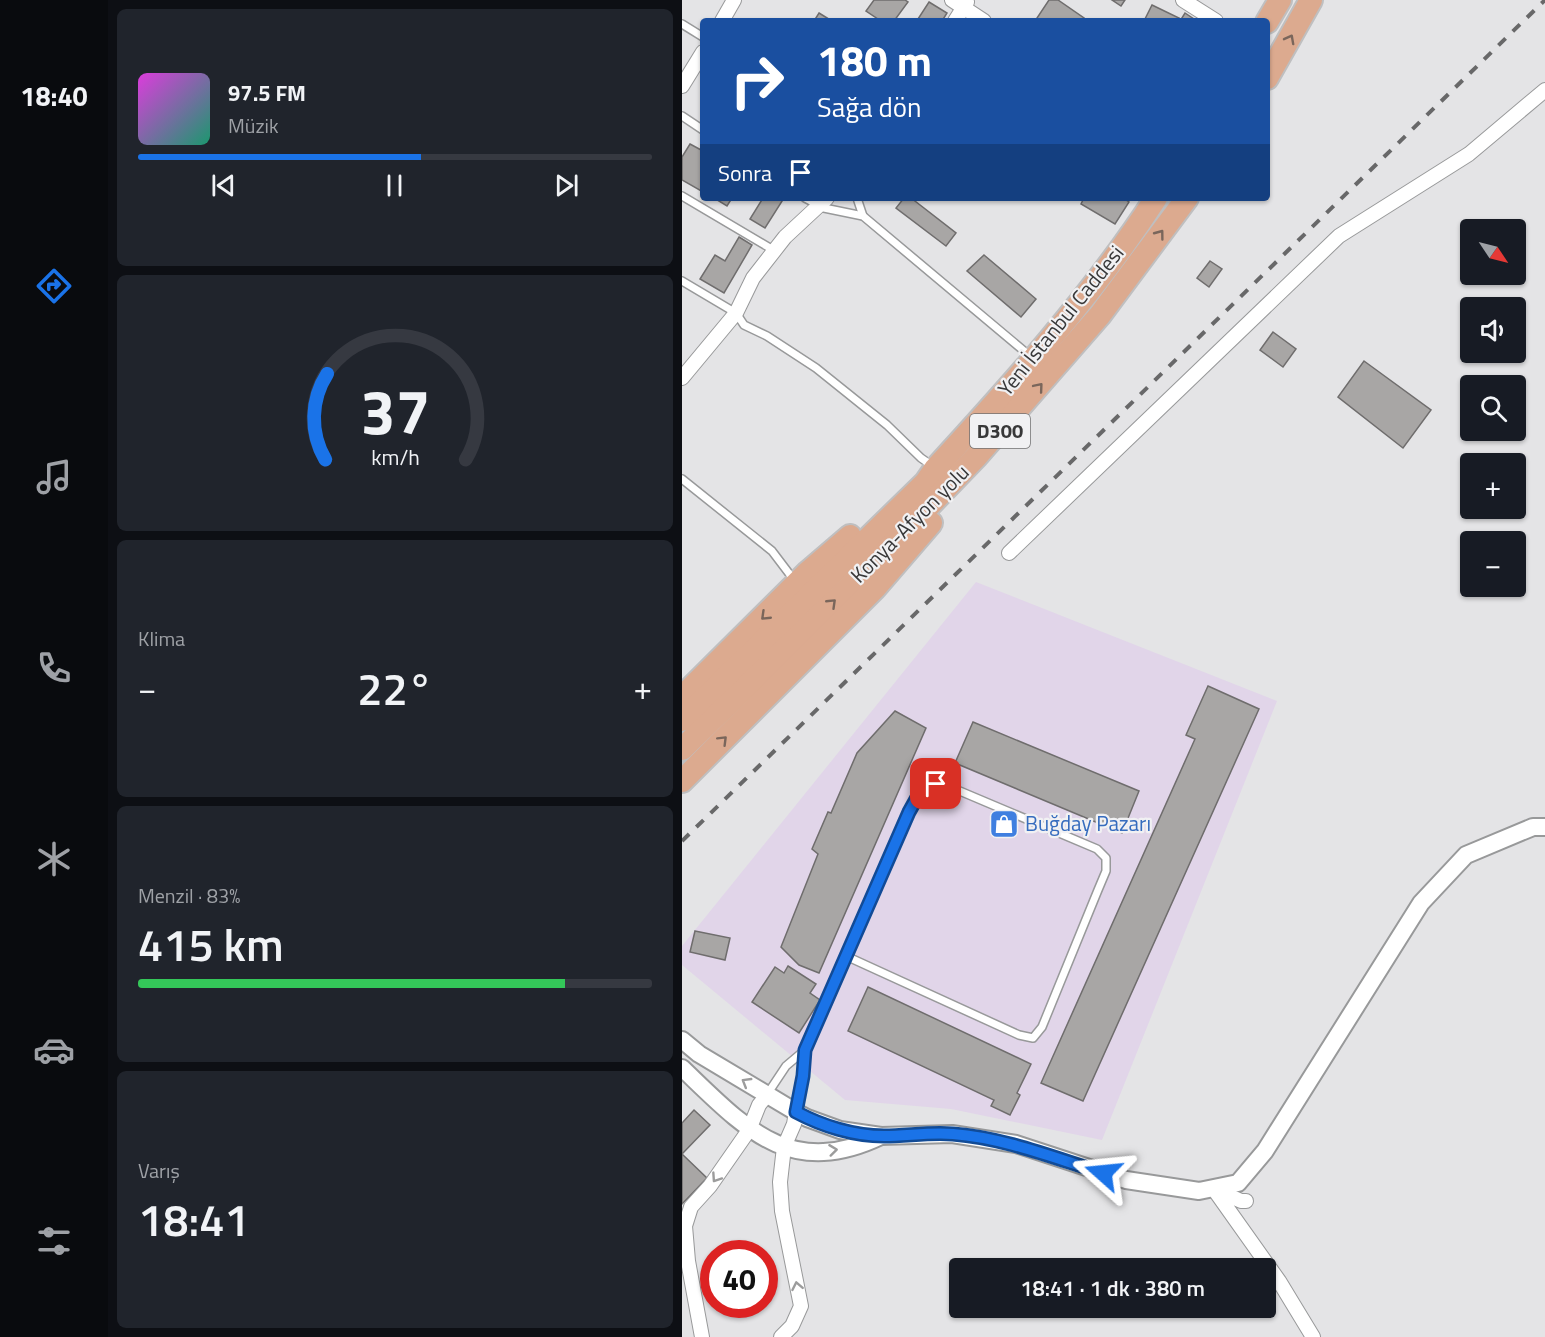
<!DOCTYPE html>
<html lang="tr">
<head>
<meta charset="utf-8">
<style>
  body { margin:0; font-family:"Titillium Web",sans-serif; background:#20242c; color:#f1f3f6; height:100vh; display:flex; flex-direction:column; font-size:22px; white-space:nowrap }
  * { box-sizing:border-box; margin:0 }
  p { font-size:20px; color:#9ea1a6 }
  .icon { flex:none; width:33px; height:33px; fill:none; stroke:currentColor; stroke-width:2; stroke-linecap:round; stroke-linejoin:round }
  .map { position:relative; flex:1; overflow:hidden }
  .panel { display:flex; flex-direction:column; gap:9px; padding:9px; background:#0d0f14; width:574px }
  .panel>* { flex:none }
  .banner { position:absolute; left:18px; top:18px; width:570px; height:183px; border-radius:6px; box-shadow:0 2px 4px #0004; background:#1a4fa0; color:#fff; overflow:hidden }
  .needle { width:39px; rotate:125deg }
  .fabs { position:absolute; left:778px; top:219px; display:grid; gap:12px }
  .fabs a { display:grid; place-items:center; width:66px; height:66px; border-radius:6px; background:#171b24; box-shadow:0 2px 4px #0004; font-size:30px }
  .speed { position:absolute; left:18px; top:1240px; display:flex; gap:12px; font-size:30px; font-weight:700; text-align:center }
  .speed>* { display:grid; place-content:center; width:78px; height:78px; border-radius:50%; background:#171b24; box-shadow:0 2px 4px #0004; line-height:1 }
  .speed .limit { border:9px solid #d22; background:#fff; color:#111 }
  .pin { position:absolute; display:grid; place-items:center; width:51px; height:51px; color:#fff; margin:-26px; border-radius:12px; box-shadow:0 3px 9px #0006 }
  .me { position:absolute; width:66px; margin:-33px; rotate:288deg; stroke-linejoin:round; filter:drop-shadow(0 0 4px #0008) }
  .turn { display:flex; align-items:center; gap:21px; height:126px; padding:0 18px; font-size:27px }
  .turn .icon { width:78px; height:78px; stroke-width:2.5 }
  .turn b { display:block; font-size:42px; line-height:51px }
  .then { display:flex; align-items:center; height:57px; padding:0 18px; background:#0003; gap:12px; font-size:22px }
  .big { font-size:45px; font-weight:600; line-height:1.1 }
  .panel .widget { flex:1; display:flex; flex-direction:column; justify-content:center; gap:9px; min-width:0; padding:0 21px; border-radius:9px; background:#20242c }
  .panel .dial { align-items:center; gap:0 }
  .dial svg { height:156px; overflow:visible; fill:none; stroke:#363941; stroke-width:7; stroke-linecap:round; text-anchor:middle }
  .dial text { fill:#f1f3f6; stroke:none }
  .song { display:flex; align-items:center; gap:18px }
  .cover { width:72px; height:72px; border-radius:9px; background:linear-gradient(135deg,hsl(300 70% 55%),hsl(160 70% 35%)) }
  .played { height:6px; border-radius:3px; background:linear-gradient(90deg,#1a73e8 55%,#363941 55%) }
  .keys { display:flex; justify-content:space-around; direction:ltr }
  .heat { display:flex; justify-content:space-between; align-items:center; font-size:33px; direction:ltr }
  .charge { height:9px; border-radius:4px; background:linear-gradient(90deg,#34c759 83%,#363941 0) }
  .trip { position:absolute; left:267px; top:1258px; width:327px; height:60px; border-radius:6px; background:#171b24; box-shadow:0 2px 4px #0004; font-weight:600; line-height:60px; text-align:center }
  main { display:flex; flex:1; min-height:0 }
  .tab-bar { display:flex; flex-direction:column; width:108px; justify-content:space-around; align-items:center; background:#090b0e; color:#9ea1a6 }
  .tab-bar .icon { width:42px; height:42px }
  .tab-bar .selected { color:#1a73e8 }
  .tab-bar b { font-size:27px; color:#f1f3f6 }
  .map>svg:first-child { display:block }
  .commercial { fill:#e1d5e9 }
  .building { fill:#a8a6a5; stroke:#6f6d6d; stroke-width:1.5 }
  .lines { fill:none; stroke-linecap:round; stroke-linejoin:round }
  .service-casing { stroke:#98999a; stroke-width:10 }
  .minor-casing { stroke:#98999a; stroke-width:16 }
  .tertiary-casing { stroke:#98999a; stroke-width:20 }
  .trunk-casing { stroke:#bfbfc0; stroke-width:26 }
  .service { stroke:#fff; stroke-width:7 }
  .minor { stroke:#fff; stroke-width:14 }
  .tertiary { stroke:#fff; stroke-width:16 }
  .trunk { stroke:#dcaa8f; stroke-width:22 }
  .rail { stroke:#686869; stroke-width:4; stroke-dasharray:10 10; stroke-linecap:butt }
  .oneway { stroke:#7a665b }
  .oneway2 { stroke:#9c9c9c }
  .route-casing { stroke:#114b97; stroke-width:15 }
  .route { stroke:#1a73e8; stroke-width:10 }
  .labels { text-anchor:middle; stroke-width:4.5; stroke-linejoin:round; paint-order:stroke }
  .shield { fill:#f1f1f3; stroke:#707071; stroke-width:1.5 }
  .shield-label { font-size:20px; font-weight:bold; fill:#383839 }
  .street-label { font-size:21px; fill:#383839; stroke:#f1f1f3 }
  .shop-label { font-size:21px; fill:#366cbe; stroke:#f1f1f3; text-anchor:start }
</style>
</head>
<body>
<main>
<nav class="tab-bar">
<b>18:40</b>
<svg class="icon selected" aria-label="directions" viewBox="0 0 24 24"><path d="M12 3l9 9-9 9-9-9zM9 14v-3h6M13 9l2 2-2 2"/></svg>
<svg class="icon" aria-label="music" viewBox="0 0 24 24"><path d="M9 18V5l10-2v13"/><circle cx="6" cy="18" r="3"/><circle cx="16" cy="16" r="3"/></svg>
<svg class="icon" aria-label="phone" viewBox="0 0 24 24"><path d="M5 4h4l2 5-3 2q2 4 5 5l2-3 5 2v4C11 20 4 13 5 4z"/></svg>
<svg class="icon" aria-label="climate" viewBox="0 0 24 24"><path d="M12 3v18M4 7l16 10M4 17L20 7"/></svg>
<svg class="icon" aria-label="car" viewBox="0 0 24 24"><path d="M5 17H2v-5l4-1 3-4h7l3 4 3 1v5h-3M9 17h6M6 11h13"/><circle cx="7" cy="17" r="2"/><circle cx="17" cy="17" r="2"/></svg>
<svg class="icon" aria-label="filters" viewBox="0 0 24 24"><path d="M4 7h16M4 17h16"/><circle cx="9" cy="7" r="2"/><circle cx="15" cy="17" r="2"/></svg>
</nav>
<section class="panel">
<div class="widget">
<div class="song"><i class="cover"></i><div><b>97.5 FM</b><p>Müzik</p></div></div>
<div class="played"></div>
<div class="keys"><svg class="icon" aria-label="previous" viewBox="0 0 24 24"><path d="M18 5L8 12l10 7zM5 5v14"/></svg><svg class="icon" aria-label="pause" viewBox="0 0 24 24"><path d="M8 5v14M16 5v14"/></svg><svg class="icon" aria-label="next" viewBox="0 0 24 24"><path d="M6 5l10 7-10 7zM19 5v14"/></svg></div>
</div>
<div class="widget dial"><svg viewBox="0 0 100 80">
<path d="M14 69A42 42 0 1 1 86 69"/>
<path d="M14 69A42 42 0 0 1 15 25" stroke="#1a73e8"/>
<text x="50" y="56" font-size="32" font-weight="700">37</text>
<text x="50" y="72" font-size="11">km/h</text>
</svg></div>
<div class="widget"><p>Klima</p>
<div class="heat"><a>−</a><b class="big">22°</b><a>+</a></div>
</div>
<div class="widget"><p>Menzil · 83%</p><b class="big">415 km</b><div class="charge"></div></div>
<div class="widget"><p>Varış</p><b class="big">18:41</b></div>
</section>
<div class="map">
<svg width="863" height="1337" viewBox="0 0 863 1337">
  <rect width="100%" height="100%" fill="#e4e4e6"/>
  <!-- commercial -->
  <path class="commercial" d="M 294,582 L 595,701 L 420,1140 L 269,1109 L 163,1100 L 0,965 L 0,946 Z"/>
  <!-- building -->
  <g class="building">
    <path d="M 192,0 L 223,0 L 226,2 L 212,21 L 199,21 L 184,11 Z"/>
    <path d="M 367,0 L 376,0 L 402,18 L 400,21 L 353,21 Z"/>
    <path d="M 430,0 L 443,0 L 439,6 Z"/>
    <path d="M 247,2 L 265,13 L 260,21 L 240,21 L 236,19 Z"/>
    <path d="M 470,5 L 497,18 L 495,21 L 462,21 Z"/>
    <path d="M 137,13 L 150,21 L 132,21 Z"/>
    <path d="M 503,13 L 515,21 L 498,21 Z"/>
    <path d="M 8,144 L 21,151 L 21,192 L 0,180 L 0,157 Z"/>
    <path d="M 32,198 L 50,198 L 45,206 Z"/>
    <path d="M 81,198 L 102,198 L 83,228 L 68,219 Z"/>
    <path d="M 222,198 L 229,198 L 274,233 L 264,246 L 214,208 Z"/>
    <path d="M 402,198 L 441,198 L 447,202 L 433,224 L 399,204 Z"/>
    <path d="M 57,237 L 70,245 L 42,293 L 18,279 L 33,255 L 43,261 Z"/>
    <path d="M 302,255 L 354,299 L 339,317 L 285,271 Z"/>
    <path d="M 528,261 L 540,269 L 527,287 L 515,278 Z"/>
    <path d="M 591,332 L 614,349 L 601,367 L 578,350 Z"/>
    <path d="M 682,361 L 749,410 L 721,448 L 656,397 Z"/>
    <path d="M 526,686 L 577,709 L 401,1101 L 359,1083 L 513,739 L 504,735 Z"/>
    <path d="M 213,711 L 244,728 L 137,973 L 117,965 L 99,947 L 136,854 L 130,849 L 146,812 L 149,813 L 175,753 Z"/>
    <path d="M 291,722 L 457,791 L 440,833 L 273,763 Z"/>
    <path d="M 13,931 L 48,938 L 43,960 L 8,952 Z"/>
    <path d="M 106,966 L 134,984 L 128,993 L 138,1000 L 117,1033 L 70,1002 L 93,967 L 102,973 Z"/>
    <path d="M 186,987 L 349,1064 L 335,1093 L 338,1095 L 328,1115 L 309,1106 L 312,1100 L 166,1031 Z"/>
    <path d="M 12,1110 L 28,1125 L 0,1154 L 25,1178 L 0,1204 L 0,1123 Z"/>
  </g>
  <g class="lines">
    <!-- service casing -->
    <g class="service-casing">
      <g id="service">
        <path d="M 0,24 L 21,37"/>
        <path d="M 0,116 L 21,130"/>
        <path d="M 0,196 L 93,251"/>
        <path d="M 123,198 L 142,208 L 181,216 L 348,356"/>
        <path d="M 175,198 L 181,216"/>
        <path d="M 0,281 L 54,313 L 62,325 L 85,336 L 134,368 L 205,425 L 239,458 L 252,467"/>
        <path d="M 0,479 L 90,551 L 112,580"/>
        <path d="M 86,1093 L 104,1066 L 123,1050"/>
        <path d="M 114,1111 L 121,1076 L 123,1050 L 227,812 L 237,794 L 254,784 L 273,789 L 415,849 L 424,858 L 424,871 L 416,890 L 360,1027 L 351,1038 L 337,1035 L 164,956"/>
      </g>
    </g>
    <!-- minor casing -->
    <g class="minor-casing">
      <g id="minor">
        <path d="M 270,0 L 302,21"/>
        <path d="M 501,0 L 534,21"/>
        <path d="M 40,21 L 52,0"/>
        <path d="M 273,21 L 285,2"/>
        <path d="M 0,86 L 21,52"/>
        <path d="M 0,378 L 54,313 L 71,278 L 103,237 L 145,198"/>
        <path d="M 327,553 L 657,236 L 787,154 L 863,90"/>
        <path d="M 564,1201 L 559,1201 L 531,1188 L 597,1281 L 631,1337"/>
        <path d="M 20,1337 L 6,1261 L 3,1226 L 9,1207 L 28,1186 L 67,1130 L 77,1105 L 85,1095"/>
        <path d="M 99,1337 L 110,1326 L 119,1306 L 100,1211 L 98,1182 L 102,1147 L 112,1124 L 114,1112"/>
      </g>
    </g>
    <!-- tertiary casing -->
    <g class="tertiary-casing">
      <g id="tertiary">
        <path d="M 0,1040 L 17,1054 L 114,1112 L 125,1118 L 158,1130 L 199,1136 L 270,1134 L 334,1144 L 444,1180 L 517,1191 L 556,1183 L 583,1151 L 739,903 L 784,855 L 851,827 L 863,827"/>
        <path d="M 0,1068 C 62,1127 107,1180 199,1136"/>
      </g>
    </g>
    <!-- trunk casing -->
    <g class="trunk-casing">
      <g id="trunk">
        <path d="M 585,22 L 598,0"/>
        <path d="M 585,78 L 629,0"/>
        <path d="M 0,697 L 126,572 L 168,536"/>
        <path d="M 0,720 L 244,482 L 253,469 C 332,383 410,296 474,198"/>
        <path d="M 0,749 L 193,562 L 295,456 L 418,315 L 505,198"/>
        <path d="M 0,781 L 193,588 L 249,523"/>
      </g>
    </g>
    <!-- service -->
    <use href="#service" class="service"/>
    <!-- minor -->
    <use href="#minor" class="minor"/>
    <!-- tertiary -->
    <use href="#tertiary" class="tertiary"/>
    <!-- trunk -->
    <use href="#trunk" class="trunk"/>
    <!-- rail -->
    <path class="rail" d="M 0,841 L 863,0"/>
  </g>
  <!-- one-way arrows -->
  <defs><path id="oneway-chevron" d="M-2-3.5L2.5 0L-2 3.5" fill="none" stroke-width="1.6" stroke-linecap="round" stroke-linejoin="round" transform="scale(1.5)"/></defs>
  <g class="oneway">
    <use href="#oneway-chevron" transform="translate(608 39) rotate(-62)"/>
    <use href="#oneway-chevron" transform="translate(478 234) rotate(-53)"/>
    <use href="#oneway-chevron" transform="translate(357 387) rotate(-50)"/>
    <use href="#oneway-chevron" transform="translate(150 603) rotate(-44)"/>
    <use href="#oneway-chevron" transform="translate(83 616) rotate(136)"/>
    <use href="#oneway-chevron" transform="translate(41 740) rotate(-45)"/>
  </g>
  <g class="oneway2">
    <use href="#oneway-chevron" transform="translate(64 1082) rotate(-149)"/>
    <use href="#oneway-chevron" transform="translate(151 1150) rotate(-7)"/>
    <use href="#oneway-chevron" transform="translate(34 1178) rotate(124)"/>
    <use href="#oneway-chevron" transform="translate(115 1286) rotate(-101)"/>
  </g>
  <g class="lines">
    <!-- route casing -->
    <g class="route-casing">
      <path id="route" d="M 254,784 L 237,794 L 227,812 L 123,1050 L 121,1076 L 114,1112 C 140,1126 172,1136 202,1136 C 225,1136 248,1132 271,1134 C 323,1138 372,1158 421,1173"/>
    </g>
    <!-- route -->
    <use href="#route" class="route"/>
  </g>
  <!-- icons -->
  <defs>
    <g id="shop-square" transform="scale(1.5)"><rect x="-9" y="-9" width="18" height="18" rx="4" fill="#3f7fe0" stroke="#f1f1f3"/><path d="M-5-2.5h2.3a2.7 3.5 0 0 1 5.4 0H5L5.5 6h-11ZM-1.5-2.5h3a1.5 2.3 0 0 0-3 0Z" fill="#fff"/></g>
  </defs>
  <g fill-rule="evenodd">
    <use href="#shop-square" x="322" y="824"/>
  </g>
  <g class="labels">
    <!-- shield labels -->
    <rect class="shield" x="288" y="414" width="60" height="34" rx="4.5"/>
    <g class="shield-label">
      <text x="318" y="438">D300</text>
    </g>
    <!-- street labels -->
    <g class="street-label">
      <text transform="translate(379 321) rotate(-51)" y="7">Yeni İstanbul Caddesi</text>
      <text transform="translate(228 524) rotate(-45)" y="7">Konya-Afyon yolu</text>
    </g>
    <!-- shop labels -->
    <g class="shop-label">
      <text x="343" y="831">Buğday Pazarı</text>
    </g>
  </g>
</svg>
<div class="fabs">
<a><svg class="needle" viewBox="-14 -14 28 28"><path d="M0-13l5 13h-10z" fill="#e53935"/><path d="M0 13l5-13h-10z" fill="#9ea1a6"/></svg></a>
<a><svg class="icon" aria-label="sound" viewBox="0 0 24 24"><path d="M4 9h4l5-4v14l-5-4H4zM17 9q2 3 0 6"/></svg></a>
<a><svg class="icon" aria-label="search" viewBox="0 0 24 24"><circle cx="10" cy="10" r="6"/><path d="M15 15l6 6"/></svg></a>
<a>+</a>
<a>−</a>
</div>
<div class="speed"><div class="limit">40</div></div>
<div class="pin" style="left:254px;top:784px;background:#d93025"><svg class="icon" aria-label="arrive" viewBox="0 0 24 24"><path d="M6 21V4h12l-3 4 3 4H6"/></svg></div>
<svg class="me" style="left:421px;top:1173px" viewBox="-20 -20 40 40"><path d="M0-17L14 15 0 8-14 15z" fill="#1a73e8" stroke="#fff" stroke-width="4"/></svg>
<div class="trip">18:41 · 1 dk · 380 m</div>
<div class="banner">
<div class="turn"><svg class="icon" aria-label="right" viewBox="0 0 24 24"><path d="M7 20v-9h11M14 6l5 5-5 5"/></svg><div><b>180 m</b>Sağa dön</div></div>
<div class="then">Sonra<svg class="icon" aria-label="arrive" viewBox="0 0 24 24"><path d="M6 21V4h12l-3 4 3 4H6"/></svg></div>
</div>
</div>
</main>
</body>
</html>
